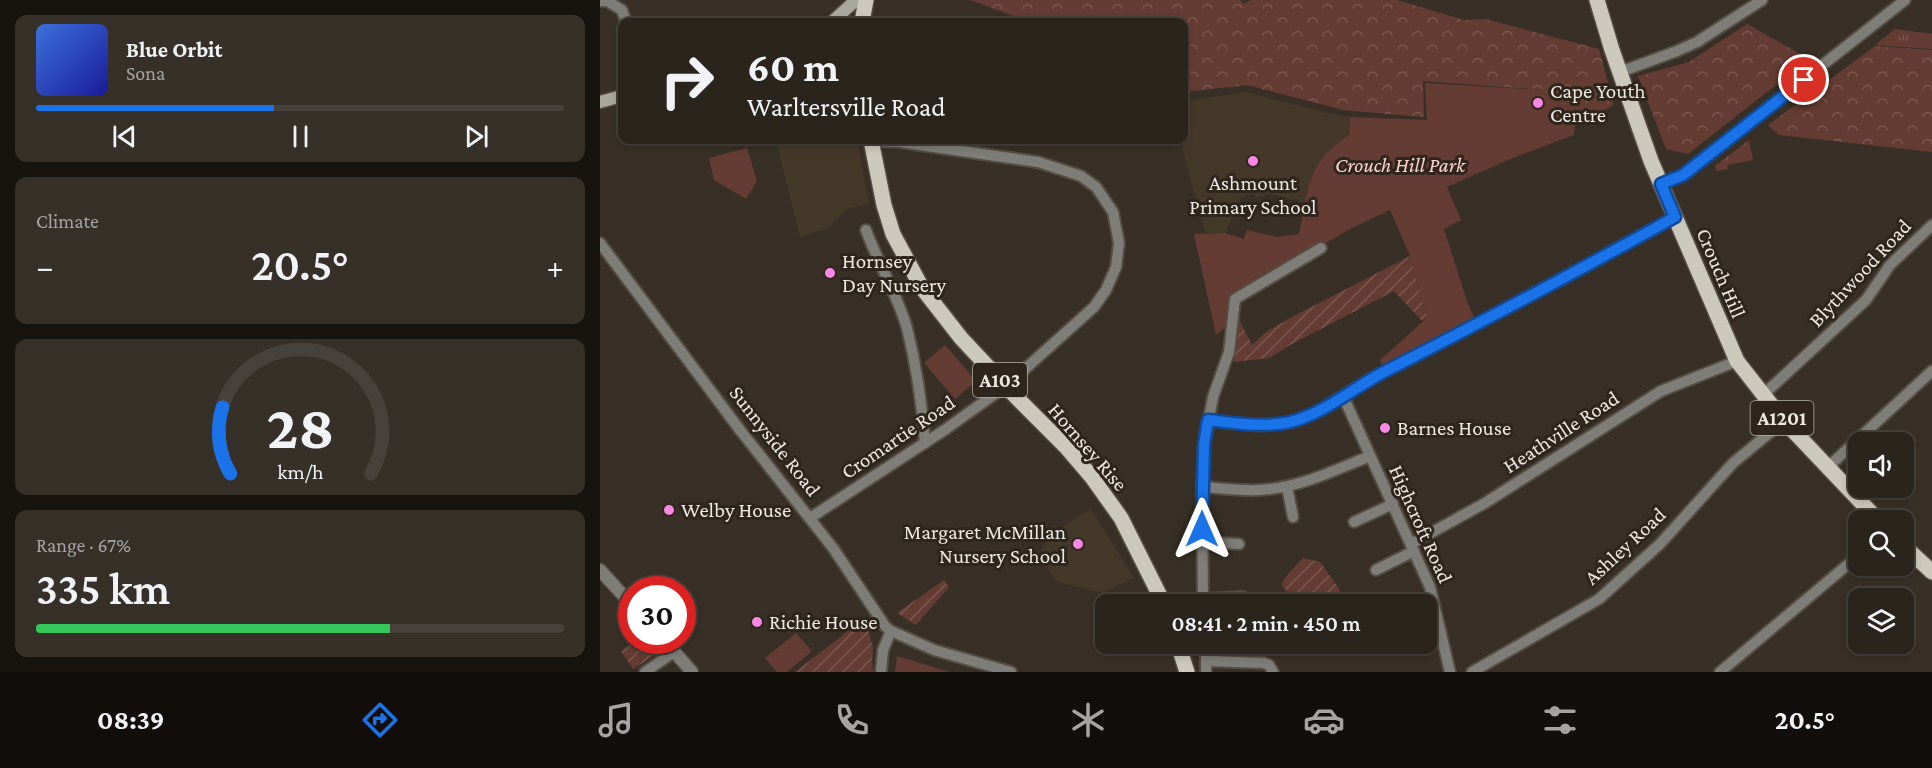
<!DOCTYPE html>
<html lang="en">
<head>
<meta charset="utf-8">
<style>
  body { margin:0; font-family:"Crimson Pro",serif; background:#363029; color:#f1f3f6; height:100vh; display:flex; flex-direction:column; font-size:22px; white-space:nowrap }
  * { box-sizing:border-box; margin:0 }
  p { font-size:20px; color:#a5a4a3 }
  .icon { flex:none; width:33px; height:33px; fill:none; stroke:currentColor; stroke-width:2; stroke-linecap:round; stroke-linejoin:round }
  .map { position:relative; flex:1; overflow:hidden }
  .details { display:flex; flex-direction:column; gap:15px; padding:15px; background:#17140f; width:600px }
  .details>* { flex:none }
  .hud { position:absolute; left:18px; top:18px; width:570px; height:126px; border-radius:12px; box-shadow:0 3px 9px #0003,0 0 0 2px #46413b; background:#2a241c; color:#f1f3f6; overflow:hidden }
  .buttons { position:absolute; left:1248px; top:432px; display:grid; gap:12px }
  .buttons a { display:grid; place-items:center; width:66px; height:66px; border-radius:12px; background:#2a241c; box-shadow:0 3px 9px #0003,0 0 0 2px #46413b; font-size:30px }
  .speed { position:absolute; left:18px; top:576px; display:flex; gap:12px; font-size:30px; font-weight:700; text-align:center }
  .speed>* { display:grid; place-content:center; width:78px; height:78px; border-radius:50%; background:#2a241c; box-shadow:0 3px 9px #0003,0 0 0 2px #46413b; line-height:1 }
  .speed .limit { border:9px solid #d22; background:#fff; color:#111 }
  .pin { position:absolute; display:grid; place-items:center; width:51px; height:51px; color:#fff; margin:-26px; border:3px solid #fff; border-radius:50%; box-shadow:0 2px 6px #0007 }
  .me { position:absolute; width:66px; margin:-33px; rotate:0deg; stroke-linejoin:round; filter:drop-shadow(0 0 4px #0008) }
  .turn { display:flex; align-items:center; gap:21px; height:126px; padding:0 30px; font-size:27px }
  .turn .icon { width:78px; height:78px; stroke-width:2.5 }
  .turn b { display:block; font-size:42px; line-height:51px }
  .big { font-size:45px; font-weight:600; line-height:1.1 }
  .details .widget { flex:1; display:flex; flex-direction:column; justify-content:center; gap:9px; min-width:0; padding:0 21px; border-radius:12px; background:#363029 }
  .details .dial { align-items:center; gap:0 }
  .dial svg { height:156px; overflow:visible; fill:none; stroke:#46413b; stroke-width:7; stroke-linecap:round; text-anchor:middle }
  .dial text { fill:#f1f3f6; stroke:none }
  .song { display:flex; align-items:center; gap:18px }
  .cover { width:72px; height:72px; border-radius:9px; background:linear-gradient(135deg,hsl(220 70% 55%),hsl(240 70% 35%)) }
  .played { height:6px; border-radius:3px; background:linear-gradient(90deg,#1a73e8 45%,#46413b 45%) }
  .keys { display:flex; justify-content:space-around; direction:ltr }
  .heat { display:flex; justify-content:space-between; align-items:center; font-size:33px; direction:ltr }
  .charge { height:9px; border-radius:4px; background:linear-gradient(90deg,#34c759 67%,#46413b 0) }
  .trip { position:absolute; left:495px; top:594px; width:342px; height:60px; border-radius:12px; background:#2a241c; box-shadow:0 3px 9px #0003,0 0 0 2px #46413b; font-weight:600; line-height:60px; text-align:center }
  .menu { display:flex; height:96px; justify-content:space-around; align-items:center; background:#110e0b; color:#a5a4a3 }
  .menu .icon { width:42px; height:42px }
  .menu .current { color:#1a73e8 }
  .menu b { font-size:27px; color:#f1f3f6 }
  main { display:flex; flex:1; min-height:0 }
  .map>svg:first-child { display:block }
  .built { fill:#443829 }
  .grass { fill:url(#grass-tufts) }
  .forest { fill:url(#forest-crowns) }
  .park { fill:#653c33 }
  .garden { fill:url(#garden-furrows) }
  .lines { fill:none; stroke-linecap:round; stroke-linejoin:round }
  .minor-casing { stroke:#554d44; stroke-width:14 }
  .tertiary-casing { stroke:#554d44; stroke-width:15 }
  .secondary-casing { stroke:#554d44; stroke-width:15 }
  .primary-casing { stroke:#554d44; stroke-width:18 }
  .minor { stroke:#7f7d77; stroke-width:10 }
  .tertiary { stroke:#7f7d77; stroke-width:12 }
  .secondary { stroke:#aaa79e; stroke-width:12 }
  .primary { stroke:#ccc8bc; stroke-width:15 }
  .route-casing { stroke:#114b97; stroke-width:15 }
  .route { stroke:#1a73e8; stroke-width:10 }
  .poi-dot { fill:#fa87e6; stroke:#2e261d; stroke-width:2 }
  .labels { text-anchor:middle; stroke-width:6; stroke-linejoin:round; paint-order:stroke }
  .shield { fill:#2e261d; stroke:#b4ada6; stroke-width:1.5 }
  .shield-label { font-size:20px; font-weight:bold; fill:#ede7e1 }
  .poi-label { font-size:21px; fill:#ede7e1; stroke:#2e261d; text-anchor:start }
  .park-label { font-size:21px; font-style:italic; fill:#fdd4cb; stroke:#2e261d }
  .street-label { font-size:21px; fill:#ede7e1; stroke:#2e261d }
</style>
</head>
<body>
<main>
<section class="details">
<div class="widget">
<div class="song"><i class="cover"></i><div><b>Blue Orbit</b><p>Sona</p></div></div>
<div class="played"></div>
<div class="keys"><svg class="icon" aria-label="previous" viewBox="0 0 24 24"><path d="M18 5L8 12l10 7zM5 5v14"/></svg><svg class="icon" aria-label="pause" viewBox="0 0 24 24"><path d="M8 5v14M16 5v14"/></svg><svg class="icon" aria-label="next" viewBox="0 0 24 24"><path d="M6 5l10 7-10 7zM19 5v14"/></svg></div>
</div>
<div class="widget"><p>Climate</p>
<div class="heat"><a>−</a><b class="big">20.5°</b><a>+</a></div>
</div>
<div class="widget dial"><svg viewBox="0 0 100 80">
<path d="M14 69A42 42 0 1 1 86 69"/>
<path d="M14 69A42 42 0 0 1 10 35" stroke="#1a73e8"/>
<text x="50" y="56" font-size="32" font-weight="700">28</text>
<text x="50" y="72" font-size="11">km/h</text>
</svg></div>
<div class="widget"><p>Range · 67%</p><b class="big">335 km</b><div class="charge"></div></div>
</section>
<div class="map">
<svg width="1332" height="672" viewBox="0 0 1332 672">
  <defs>
    <pattern id="grass-tufts" width="24" height="20" patternUnits="userSpaceOnUse" patternTransform="scale(1.5)"><rect width="24" height="20" fill="#653c33"/><path d="M3 7l-1-3M5 7V3M7 7l1-3M15 17l-1-3M17 17v-4M19 17l1-3" fill="none" stroke="#7b5850"/></pattern>
    <pattern id="forest-crowns" width="20" height="18" patternUnits="userSpaceOnUse" patternTransform="scale(1.5)"><rect width="20" height="18" fill="#653c33"/><path d="M2 6a3 3 0 1 1 6 0M12 15a3 3 0 1 1 6 0" fill="none" stroke="#7b5850"/></pattern>
    <pattern id="garden-furrows" width="10" height="10" patternUnits="userSpaceOnUse" patternTransform="scale(1.5)"><rect width="10" height="10" fill="#653c33"/><path d="M-1 1l2-2M0 10L10 0M9 11l2-2" fill="none" stroke="#7b5850"/></pattern>
  </defs>
  <rect width="100%" height="100%" fill="#383026"/>
  <!-- built -->
  <g class="built">
    <path d="M 646,92 L 732,114 L 750,117 L 750,134 L 724,156 L 718,166 L 706,203 L 670,194 L 656,198 L 653,193 L 641,198 L 625,233 L 605,233 L 580,140 L 584,140 L 584,101 Z"/>
    <path d="M 196,140 L 257,140 L 269,203 L 246,210 L 228,228 L 200,237 L 177,145 Z"/>
    <path d="M 491,509 L 534,578 L 502,593 L 455,581 L 440,553 L 448,535 Z"/>
  </g>
  <!-- grass -->
  <g class="grass">
    <path d="M 1295,29 L 1332,34 L 1332,49 L 1275,45 Z"/>
    <path d="M 1149,140 L 1153,160 L 1127,165 L 1128,169 L 1116,171 L 1115,166 Z"/>
  </g>
  <!-- forest -->
  <g class="forest">
    <path d="M 370,0 L 640,0 L 644,4 L 651,0 L 797,0 L 864,20 L 885,19 L 999,49 L 1014,105 L 975,125 L 958,116 L 960,91 L 823,81 L 824,117 L 743,110 L 647,85 L 584,92 L 584,22 L 430,22 Z"/>
    <path d="M 1147,24 L 1209,59 L 1088,154 L 1066,149 L 1038,76 L 1089,62 Z"/>
    <path d="M 1275,46 L 1332,50 L 1332,152 L 1179,135 L 1168,125 Z"/>
  </g>
  <!-- park -->
  <g class="park">
    <path d="M 825,83 L 960,91 L 958,115 L 975,125 L 974,135 L 915,157 L 847,187 L 861,220 L 844,229 L 868,304 L 877,324 L 783,368 L 780,360 L 827,318 L 810,256 L 790,210 L 752,228 L 633,296 L 632,321 L 616,335 L 594,234 L 625,233 L 644,239 L 647,230 L 678,237 L 699,234 C 705,209 707,176 724,156 C 731,148 741,141 750,134 L 750,117 L 827,120 Z"/>
    <path d="M 147,148 L 157,181 L 146,199 L 114,180 L 109,158 Z"/>
    <path d="M 345,345 L 376,381 L 355,399 L 324,363 Z"/>
    <path d="M 196,633 L 212,651 L 187,672 L 177,672 L 165,658 Z"/>
    <path d="M 297,656 L 350,672 L 295,672 Z"/>
  </g>
  <!-- garden -->
  <g class="garden">
    <path d="M 810,256 L 827,318 L 822,321 L 794,291 L 692,344 L 669,358 L 634,362 L 638,318 L 652,345 L 666,332 L 690,318 Z"/>
    <path d="M 703,558 L 720,562 L 740,590 L 744,604 L 695,604 L 681,584 L 688,574 Z"/>
    <path d="M 344,580 L 349,587 L 316,625 L 297,613 Z"/>
    <path d="M 265,618 L 273,648 L 272,662 L 273,672 L 195,672 Z"/>
    <path d="M 36,641 L 41,641 L 55,655 L 33,669 L 21,651 Z"/>
  </g>
  <g class="lines">
    <!-- minor casing -->
    <g class="minor-casing">
      <g id="minor">
        <path d="M 0,1 L 7,1 L 22,10 L 26,22"/>
        <path d="M 1020,72 L 1077,51 L 1097,42 L 1162,0"/>
        <path d="M 1061,184 L 1083,175 L 1305,0"/>
        <path d="M 266,230 C 278,263 297,294 307,328 C 316,364 322,405 325,443"/>
        <path d="M 0,243 L 140,430 L 233,548 L 285,626 L 291,631 L 334,650 L 411,672"/>
        <path d="M 1163,395 L 1266,300 L 1290,265 L 1332,225"/>
        <path d="M 743,396 L 830,587 L 850,672"/>
        <path d="M 608,420 C 635,423 663,428 690,422 C 722,414 749,390 778,375 C 878,324 977,271 1075,217"/>
        <path d="M 1227,468 L 1332,371"/>
        <path d="M 602,487 C 621,488 640,491 658,490 C 699,488 733,471 770,456"/>
        <path d="M 687,487 L 693,517"/>
        <path d="M 210,518 L 346,429 L 406,386 L 494,307 L 506,290 L 516,267 L 519,243 L 513,212 L 496,187 L 481,176 L 438,162 L 299,142 L 272,141"/>
        <path d="M 754,522 L 793,504"/>
        <path d="M 602,542 L 639,544"/>
        <path d="M 811,544 L 885,503 L 1061,391 L 1137,361"/>
        <path d="M 776,570 L 814,551"/>
        <path d="M 603,599 L 643,597"/>
        <path d="M 603,604 L 602,487 L 604,445 L 613,397 L 629,352 L 635,299 L 721,248"/>
        <path d="M 606,644 L 606,672"/>
        <path d="M 607,661 L 664,663 L 669,665 L 673,672"/>
        <path d="M 45,672 L 74,652"/>
        <path d="M 281,672 L 283,650 L 291,631"/>
        <path d="M 872,672 L 999,599 L 1060,544 L 1133,463 L 1184,421"/>
        <path d="M 1120,672 L 1258,556"/>
      </g>
    </g>
    <!-- tertiary casing -->
    <g class="tertiary-casing">
      <g id="tertiary">
        <path d="M 0,570 L 32,605"/>
        <path d="M 64,640 L 92,672"/>
      </g>
    </g>
    <!-- secondary casing -->
    <g class="secondary-casing">
      <g id="secondary">
        <path d="M 232,22 L 256,0"/>
        <path d="M 0,102 L 22,96"/>
      </g>
    </g>
    <!-- primary casing -->
    <g class="primary-casing">
      <g id="primary">
        <path d="M 997,0 L 1012,50 L 1051,161 L 1137,361 L 1184,421 L 1278,520"/>
        <path d="M 262,22 L 266,0"/>
        <path d="M 271,140 L 284,205 L 293,234 L 322,288 L 361,338 L 418,399 L 467,448 L 491,476 L 521,518 L 564,604"/>
        <path d="M 1304,546 L 1332,572"/>
        <path d="M 578,644 L 587,672"/>
      </g>
    </g>
    <!-- minor -->
    <use href="#minor" class="minor"/>
    <!-- tertiary -->
    <use href="#tertiary" class="tertiary"/>
    <!-- secondary -->
    <use href="#secondary" class="secondary"/>
    <!-- primary -->
    <use href="#primary" class="primary"/>
  </g>
  <g class="lines">
    <!-- route casing -->
    <g class="route-casing">
      <path id="route" d="M 602,529 L 604,445 L 608,420 C 635,423 663,428 690,422 C 723,414 752,389 782,373 C 880,323 978,271 1075,217 L 1061,184 L 1083,175 L 1204,80"/>
    </g>
    <!-- route -->
    <use href="#route" class="route"/>
  </g>
  <!-- markers -->
  <g class="poi-dot">
    <circle cx="938" cy="103" r="6"/>
    <circle cx="653" cy="161" r="6"/>
    <circle cx="230" cy="273" r="6"/>
    <circle cx="785" cy="428" r="6"/>
    <circle cx="69" cy="510" r="6"/>
    <circle cx="478" cy="544" r="6"/>
    <circle cx="157" cy="622" r="6"/>
  </g>
  <g class="labels">
    <!-- shield labels -->
    <g class="shield">
      <rect x="373" y="363" width="54" height="34" rx="4.5"/>
      <rect x="1150.5" y="401" width="63" height="34" rx="4.5"/>
    </g>
    <g class="shield-label">
      <text x="400" y="387">A103</text>
      <text x="1182" y="425">A1201</text>
    </g>
    <!-- poi labels -->
    <g class="poi-label">
      <text x="950" y="98">Cape Youth<tspan x="950" dy="24">Centre</tspan></text>
      <text x="653" y="190" text-anchor="middle">Ashmount<tspan x="653" dy="24">Primary School</tspan></text>
      <text x="242" y="268">Hornsey<tspan x="242" dy="24">Day Nursery</tspan></text>
      <text x="797" y="435">Barnes House</text>
      <text x="81" y="517">Welby House</text>
      <text x="466" y="539" text-anchor="end">Margaret McMillan<tspan x="466" dy="24">Nursery School</tspan></text>
      <text x="169" y="629">Richie House</text>
    </g>
    <!-- park labels -->
    <g class="park-label">
      <text x="800" y="172">Crouch Hill Park</text>
    </g>
    <!-- street labels -->
    <g class="street-label">
      <text transform="translate(1121 273) rotate(67)" y="7">Crouch Hill</text>
      <text transform="translate(1260 273) rotate(-47)" y="7">Blythwood Road</text>
      <text transform="translate(961 432) rotate(-33)" y="7">Heathville Road</text>
      <text transform="translate(298 437) rotate(-34)" y="7">Cromartie Road</text>
      <text transform="translate(175 441) rotate(52)" y="7">Sunnyside Road</text>
      <text transform="translate(488 447) rotate(49)" y="7">Hornsey Rise</text>
      <text transform="translate(821 524) rotate(66)" y="7">Highcroft Road</text>
      <text transform="translate(1025 546) rotate(-43)" y="7">Ashley Road</text>
    </g>
  </g>
</svg>
<div class="buttons">
<a><svg class="icon" aria-label="sound" viewBox="0 0 24 24"><path d="M4 9h4l5-4v14l-5-4H4zM17 9q2 3 0 6"/></svg></a>
<a><svg class="icon" aria-label="search" viewBox="0 0 24 24"><circle cx="10" cy="10" r="6"/><path d="M15 15l6 6"/></svg></a>
<a><svg class="icon" aria-label="layers" viewBox="0 0 24 24"><path d="M12 4l9 5-9 5-9-5zM3 14l9 5 9-5"/></svg></a>
</div>
<div class="speed"><div class="limit">30</div></div>
<div class="pin" style="left:1204px;top:80px;background:#d93025"><svg class="icon" aria-label="arrive" viewBox="0 0 24 24"><path d="M6 21V4h12l-3 4 3 4H6"/></svg></div>
<svg class="me" style="left:602px;top:529px" viewBox="-20 -20 40 40"><path d="M0-17L14 15 0 8-14 15z" fill="#1a73e8" stroke="#fff" stroke-width="4"/></svg>
<div class="trip">08:41 · 2 min · 450 m</div>
<div class="hud">
<div class="turn"><svg class="icon" aria-label="right" viewBox="0 0 24 24"><path d="M7 20v-9h11M14 6l5 5-5 5"/></svg><div><b>60 m</b>Warltersville Road</div></div>
</div>
</div>
</main>
<nav class="menu">
<b>08:39</b>
<svg class="icon current" aria-label="directions" viewBox="0 0 24 24"><path d="M12 3l9 9-9 9-9-9zM9 14v-3h6M13 9l2 2-2 2"/></svg>
<svg class="icon" aria-label="music" viewBox="0 0 24 24"><path d="M9 18V5l10-2v13"/><circle cx="6" cy="18" r="3"/><circle cx="16" cy="16" r="3"/></svg>
<svg class="icon" aria-label="phone" viewBox="0 0 24 24"><path d="M5 4h4l2 5-3 2q2 4 5 5l2-3 5 2v4C11 20 4 13 5 4z"/></svg>
<svg class="icon" aria-label="climate" viewBox="0 0 24 24"><path d="M12 3v18M4 7l16 10M4 17L20 7"/></svg>
<svg class="icon" aria-label="car" viewBox="0 0 24 24"><path d="M5 17H2v-5l4-1 3-4h7l3 4 3 1v5h-3M9 17h6M6 11h13"/><circle cx="7" cy="17" r="2"/><circle cx="17" cy="17" r="2"/></svg>
<svg class="icon" aria-label="filters" viewBox="0 0 24 24"><path d="M4 7h16M4 17h16"/><circle cx="9" cy="7" r="2"/><circle cx="15" cy="17" r="2"/></svg>
<b>20.5°</b>
</nav>
</body>
</html>
